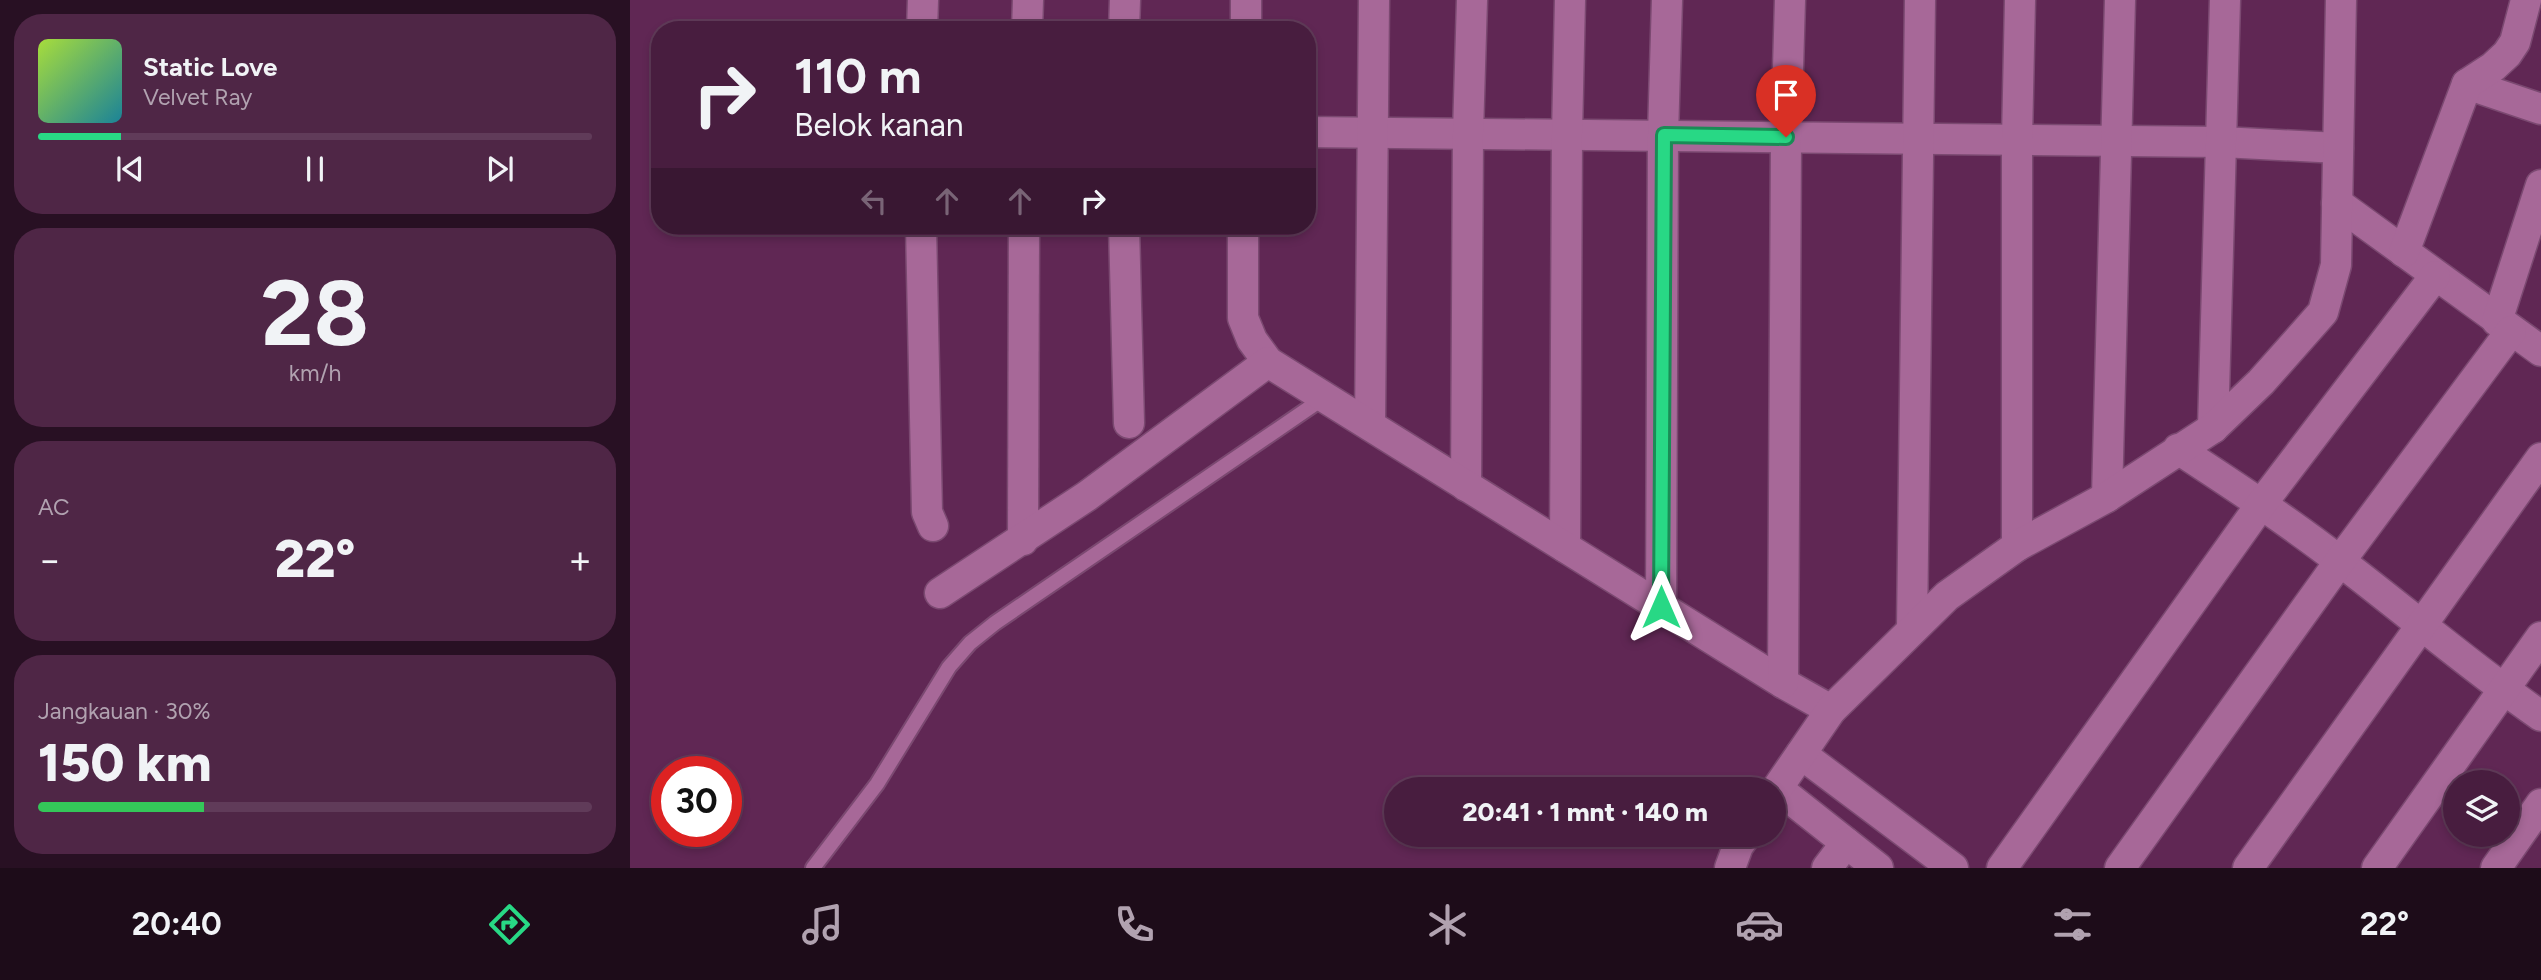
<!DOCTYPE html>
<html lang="id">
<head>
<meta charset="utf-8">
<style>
  body { margin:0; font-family:Figtree,sans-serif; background:#4f2646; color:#f1f3f6; height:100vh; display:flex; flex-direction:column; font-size:26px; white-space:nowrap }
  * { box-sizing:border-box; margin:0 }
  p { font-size:23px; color:#b1a2b0 }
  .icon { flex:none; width:38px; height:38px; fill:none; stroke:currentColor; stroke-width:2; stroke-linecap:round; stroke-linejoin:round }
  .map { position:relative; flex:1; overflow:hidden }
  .details { display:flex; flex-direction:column; gap:14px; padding:14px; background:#281023; width:630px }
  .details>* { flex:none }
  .top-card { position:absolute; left:21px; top:21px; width:665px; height:214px; border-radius:28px; box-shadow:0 4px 10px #0003,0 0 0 2px #603b59; background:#481d3f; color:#f1f3f6; overflow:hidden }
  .fabs { position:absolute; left:1813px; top:770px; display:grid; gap:14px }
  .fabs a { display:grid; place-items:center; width:77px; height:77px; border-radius:50%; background:#481d3f; box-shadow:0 4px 10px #0003,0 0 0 2px #603b59; font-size:35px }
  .speed { position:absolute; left:21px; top:756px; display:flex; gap:14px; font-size:35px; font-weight:700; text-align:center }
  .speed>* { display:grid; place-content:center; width:91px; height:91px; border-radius:50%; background:#481d3f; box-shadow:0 4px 10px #0003,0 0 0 2px #603b59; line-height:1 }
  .speed .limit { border:10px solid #d22; background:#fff; color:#111 }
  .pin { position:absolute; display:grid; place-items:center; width:60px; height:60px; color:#fff; margin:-72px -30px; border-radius:50% 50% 50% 0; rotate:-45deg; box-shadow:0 0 7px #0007 }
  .pin .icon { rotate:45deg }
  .me { position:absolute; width:77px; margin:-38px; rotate:0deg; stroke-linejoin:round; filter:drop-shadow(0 0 5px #0008) }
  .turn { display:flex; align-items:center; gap:24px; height:147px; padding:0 28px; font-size:32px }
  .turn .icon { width:91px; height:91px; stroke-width:2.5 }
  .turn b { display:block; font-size:49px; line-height:60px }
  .lanes { display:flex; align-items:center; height:66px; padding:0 28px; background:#0003; justify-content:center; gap:35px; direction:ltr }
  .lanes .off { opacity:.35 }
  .big { font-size:52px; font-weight:800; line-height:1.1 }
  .details .widget { flex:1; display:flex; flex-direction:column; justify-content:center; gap:10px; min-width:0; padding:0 24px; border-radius:28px; background:#4f2646 }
  .details .dial { align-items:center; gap:0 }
  .dial b { font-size:91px; line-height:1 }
  .song { display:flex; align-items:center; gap:21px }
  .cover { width:84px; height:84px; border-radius:10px; background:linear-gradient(135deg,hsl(80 70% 55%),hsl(190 70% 35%)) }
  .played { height:7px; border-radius:4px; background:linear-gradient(90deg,#28d885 15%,#603b59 15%) }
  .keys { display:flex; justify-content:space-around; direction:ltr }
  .heat { display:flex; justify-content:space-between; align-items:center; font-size:38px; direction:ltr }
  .charge { height:10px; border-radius:5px; background:linear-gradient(90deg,#34c759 30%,#603b59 0) }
  .trip { position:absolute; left:754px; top:777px; width:402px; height:70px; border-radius:35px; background:#481d3f; box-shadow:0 4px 10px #0003,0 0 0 2px #603b59; font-weight:800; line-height:70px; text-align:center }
  .tabs { display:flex; height:112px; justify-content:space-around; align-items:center; background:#1d0c19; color:#b1a2b0 }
  .tabs .icon { width:49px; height:49px }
  .tabs .on { color:#28d885 }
  .tabs b { font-size:32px; color:#f1f3f6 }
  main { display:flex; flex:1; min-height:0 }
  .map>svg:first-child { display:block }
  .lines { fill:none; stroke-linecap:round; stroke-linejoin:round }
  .service-casing { stroke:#7b4971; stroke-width:18 }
  .minor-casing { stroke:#7b4971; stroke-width:33 }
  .service { stroke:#a76898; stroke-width:14 }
  .minor { stroke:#a76898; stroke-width:30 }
  .route-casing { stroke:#1a8c56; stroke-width:18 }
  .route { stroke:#28d885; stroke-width:12 }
</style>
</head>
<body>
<main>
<section class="details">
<div class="widget">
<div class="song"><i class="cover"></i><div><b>Static Love</b><p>Velvet Ray</p></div></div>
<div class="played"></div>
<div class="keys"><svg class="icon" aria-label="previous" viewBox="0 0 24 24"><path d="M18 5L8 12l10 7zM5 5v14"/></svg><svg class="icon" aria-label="pause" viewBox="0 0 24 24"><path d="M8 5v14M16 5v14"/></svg><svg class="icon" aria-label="next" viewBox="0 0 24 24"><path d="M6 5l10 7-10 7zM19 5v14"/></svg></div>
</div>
<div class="widget dial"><b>28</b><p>km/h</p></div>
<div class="widget"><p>AC</p>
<div class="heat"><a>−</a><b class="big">22°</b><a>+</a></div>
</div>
<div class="widget"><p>Jangkauan · 30%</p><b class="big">150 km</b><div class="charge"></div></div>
</section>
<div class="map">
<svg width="1911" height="868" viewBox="0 0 1911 868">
  <rect width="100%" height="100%" fill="#602754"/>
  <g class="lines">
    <!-- service casing -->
    <g class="service-casing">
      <path id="service" d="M 183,868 L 247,784 L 319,667 L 340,643 L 365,623 L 695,397"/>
    </g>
    <!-- minor casing -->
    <g class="minor-casing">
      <g id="minor">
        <path d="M 292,30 L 293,0"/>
        <path d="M 397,30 L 398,0"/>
        <path d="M 494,30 L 495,0"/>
        <path d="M 616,30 L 616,0"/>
        <path d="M 1837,84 L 1911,109"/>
        <path d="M 677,132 L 1592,142 L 1708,148"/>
        <path d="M 1707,203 L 1911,351"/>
        <path d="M 291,226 L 297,512 L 303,526"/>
        <path d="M 494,226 L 499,423"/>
        <path d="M 613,226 L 613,318 L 622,340 L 638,362"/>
        <path d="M 1774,252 L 1837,84 L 1863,67 L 1877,54 L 1885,42 L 1896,0"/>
        <path d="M 1867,321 L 1911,185"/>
        <path d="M 740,425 L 744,0"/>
        <path d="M 1583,428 L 1595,0"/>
        <path d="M 1548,449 C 1603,485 1658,521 1711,562 C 1778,613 1842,668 1911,716"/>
        <path d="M 836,486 L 838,133 L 842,0"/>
        <path d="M 1477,497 L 1490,0"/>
        <path d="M 393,540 L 394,226"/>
        <path d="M 1387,546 L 1387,139 L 1390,0"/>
        <path d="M 935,547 L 937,134 L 940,0"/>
        <path d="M 310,593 L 457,496 L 638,362 L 1153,683 L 1201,710"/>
        <path d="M 1031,607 L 1033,135 L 1037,0"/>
        <path d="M 1282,629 L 1290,0"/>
        <path d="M 1153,683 L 1156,137 L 1160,0"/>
        <path d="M 1171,754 L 1323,868"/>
        <path d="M 1148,789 L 1248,868"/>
        <path d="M 1144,793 L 1201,710 L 1317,596 L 1387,546 L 1477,497 L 1583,428 L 1631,382 L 1693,312 L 1706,265 L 1711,0"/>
        <path d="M 1100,868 L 1108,846 L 1116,835"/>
        <path d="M 1197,868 L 1216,843"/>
        <path d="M 1372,868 L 1632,503 L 1805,276"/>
        <path d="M 1490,868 L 1710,561 L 1881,331"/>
        <path d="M 1618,868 L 1911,458"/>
        <path d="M 1747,868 L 1911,637"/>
        <path d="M 1866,868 L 1911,804"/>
      </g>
    </g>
    <!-- service -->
    <use href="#service" class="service"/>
    <!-- minor -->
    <use href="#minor" class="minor"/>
  </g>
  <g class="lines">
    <!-- route casing -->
    <g class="route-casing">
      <path id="route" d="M 1031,607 L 1034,135 L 1156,137"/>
    </g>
    <!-- route -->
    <use href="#route" class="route"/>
  </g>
</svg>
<div class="fabs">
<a><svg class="icon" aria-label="layers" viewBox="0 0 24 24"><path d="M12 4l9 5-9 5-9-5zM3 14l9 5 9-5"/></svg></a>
</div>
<div class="speed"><div class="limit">30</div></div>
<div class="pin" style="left:1156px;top:137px;background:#d93025"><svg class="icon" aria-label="arrive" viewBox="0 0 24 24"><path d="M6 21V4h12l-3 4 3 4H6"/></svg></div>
<svg class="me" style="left:1031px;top:607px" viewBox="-20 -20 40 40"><path d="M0-17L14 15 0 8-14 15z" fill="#28d885" stroke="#fff" stroke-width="4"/></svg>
<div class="trip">20:41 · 1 mnt · 140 m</div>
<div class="top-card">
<div class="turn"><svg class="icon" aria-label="right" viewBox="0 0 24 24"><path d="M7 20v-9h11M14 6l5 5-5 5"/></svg><div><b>110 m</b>Belok kanan</div></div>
<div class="lanes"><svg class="icon off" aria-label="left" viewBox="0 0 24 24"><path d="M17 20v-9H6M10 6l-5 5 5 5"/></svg><svg class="icon off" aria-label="ahead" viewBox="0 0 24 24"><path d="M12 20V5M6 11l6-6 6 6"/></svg><svg class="icon off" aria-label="ahead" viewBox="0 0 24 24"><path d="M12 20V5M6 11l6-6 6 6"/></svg><svg class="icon" aria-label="right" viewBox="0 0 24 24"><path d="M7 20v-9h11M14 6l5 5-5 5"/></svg></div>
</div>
</div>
</main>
<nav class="tabs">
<b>20:40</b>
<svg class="icon on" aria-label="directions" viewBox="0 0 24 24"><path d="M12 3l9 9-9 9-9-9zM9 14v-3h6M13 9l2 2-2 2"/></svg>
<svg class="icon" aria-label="music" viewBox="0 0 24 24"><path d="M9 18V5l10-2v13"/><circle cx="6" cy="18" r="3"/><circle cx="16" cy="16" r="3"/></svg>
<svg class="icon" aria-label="phone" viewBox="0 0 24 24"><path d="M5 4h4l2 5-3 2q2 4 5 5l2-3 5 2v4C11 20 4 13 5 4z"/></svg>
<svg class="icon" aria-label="climate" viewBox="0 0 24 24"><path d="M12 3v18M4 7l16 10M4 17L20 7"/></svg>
<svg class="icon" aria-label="car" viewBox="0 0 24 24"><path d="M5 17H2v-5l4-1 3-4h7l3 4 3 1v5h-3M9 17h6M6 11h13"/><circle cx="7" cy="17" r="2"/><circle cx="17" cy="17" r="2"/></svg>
<svg class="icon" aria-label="filters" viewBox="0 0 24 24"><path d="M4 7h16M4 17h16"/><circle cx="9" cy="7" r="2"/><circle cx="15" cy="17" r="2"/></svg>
<b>22°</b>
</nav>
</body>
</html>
